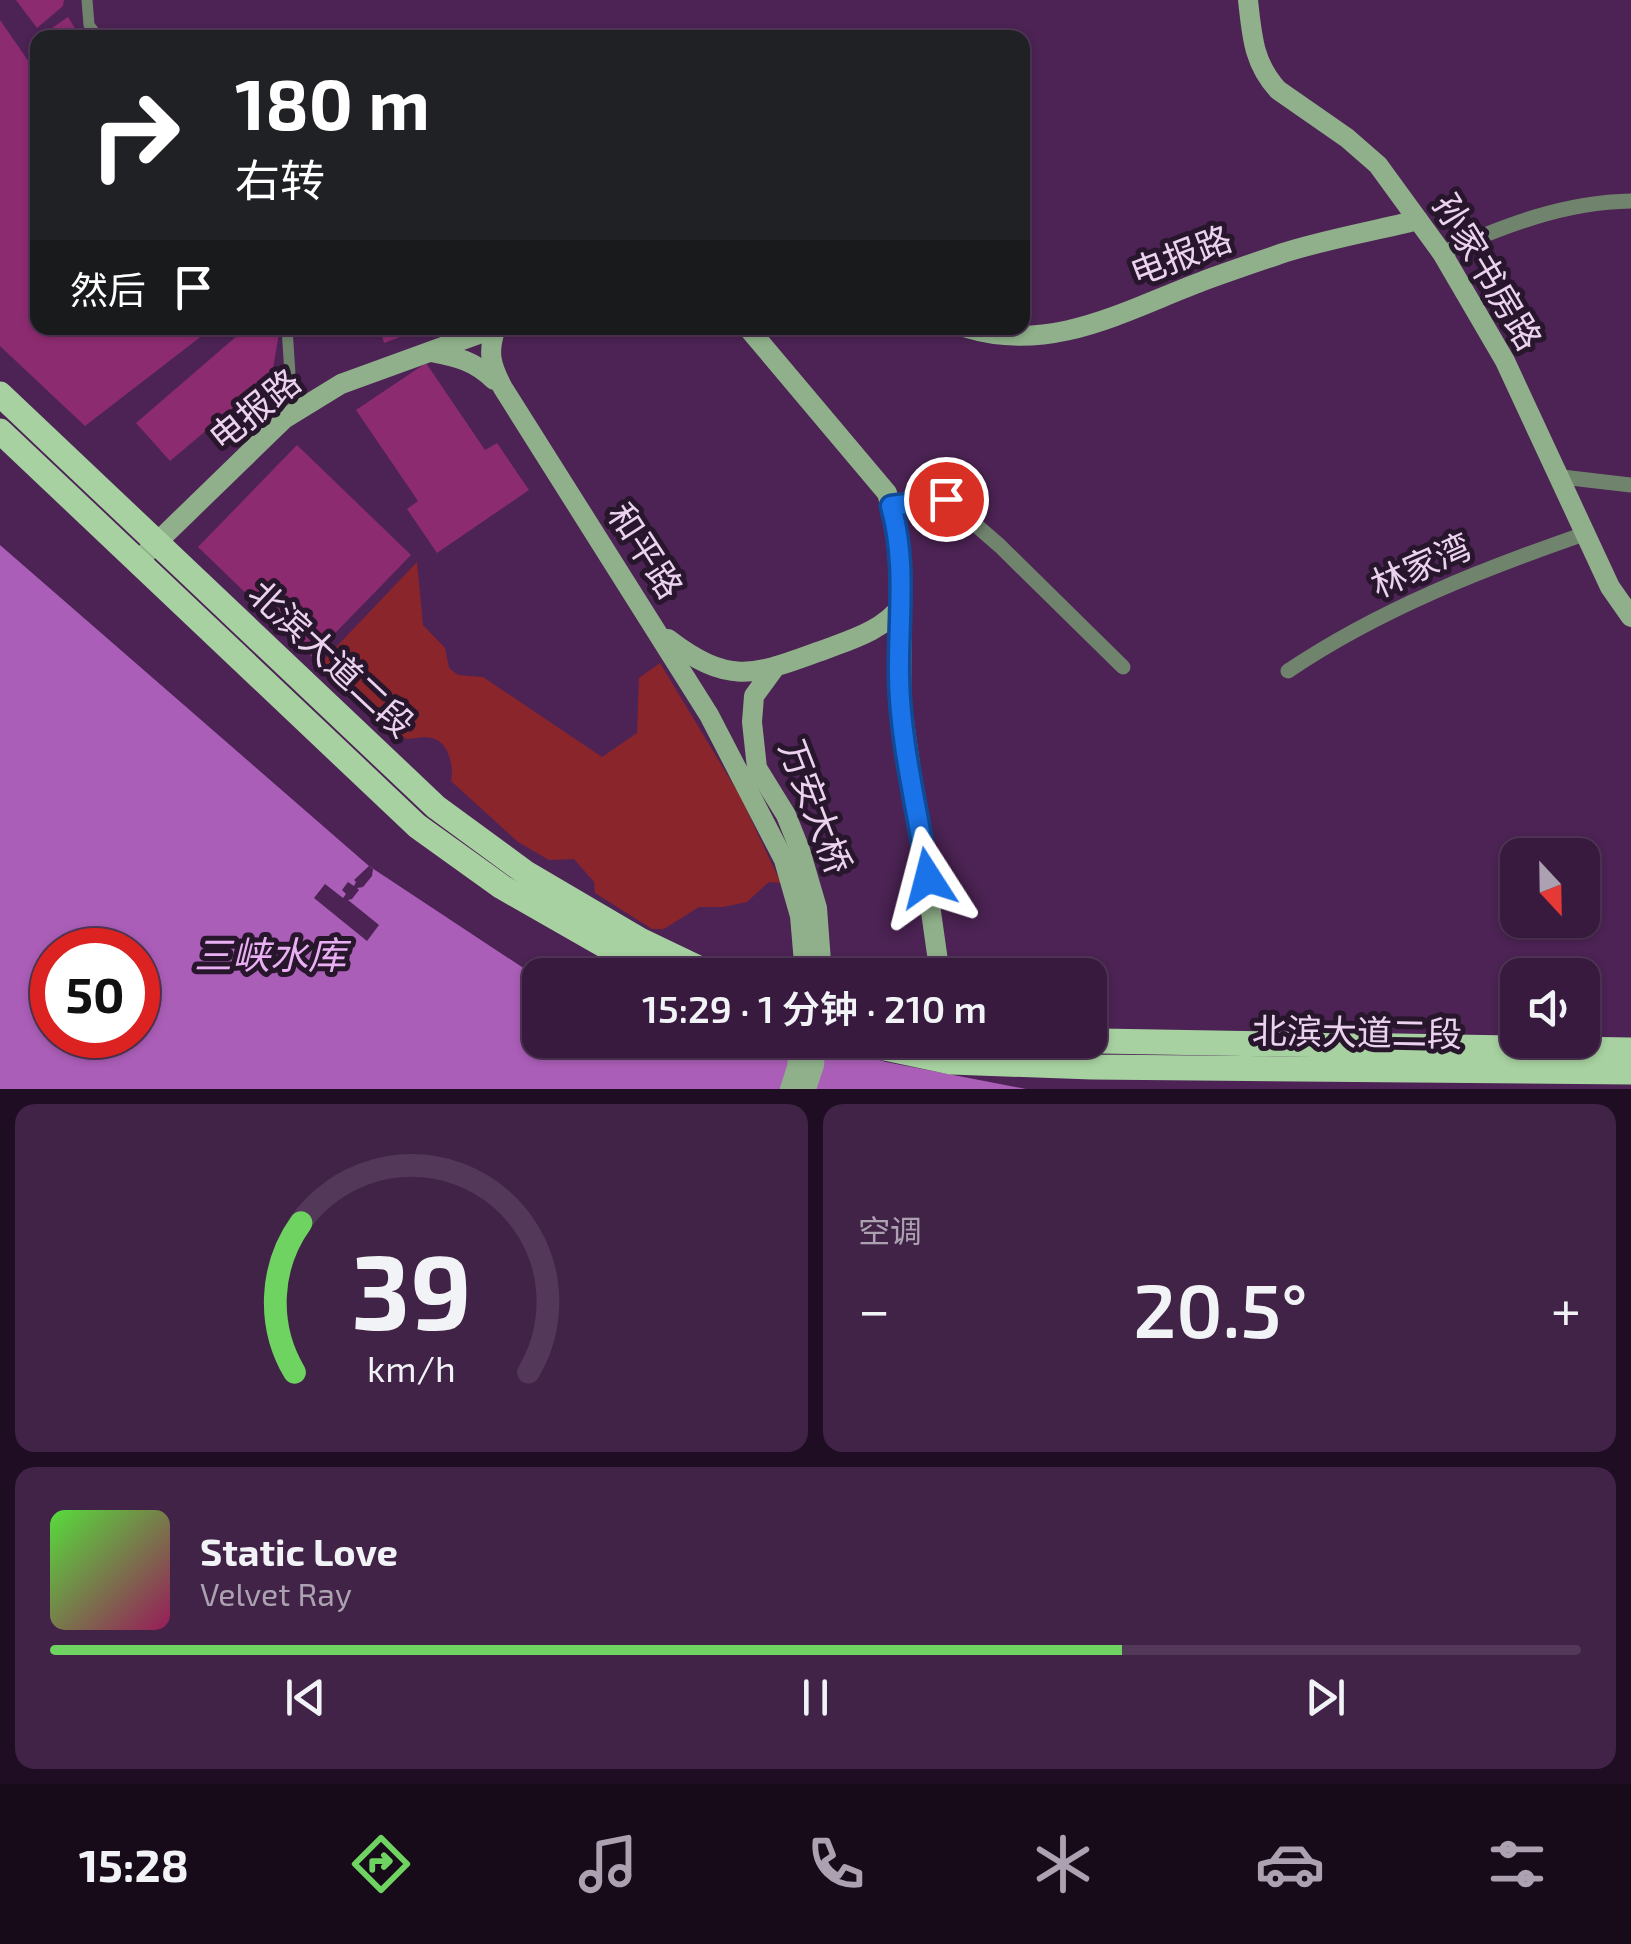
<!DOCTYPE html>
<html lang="zh">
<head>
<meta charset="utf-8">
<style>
  body { margin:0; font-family:"Exo 2","Noto Sans SC",sans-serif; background:#402346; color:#f1f3f6; height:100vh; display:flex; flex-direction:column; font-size:38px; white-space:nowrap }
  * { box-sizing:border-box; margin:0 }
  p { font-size:32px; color:#aba1b0 }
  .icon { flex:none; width:55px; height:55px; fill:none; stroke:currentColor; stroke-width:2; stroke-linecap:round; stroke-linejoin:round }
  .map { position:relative; height:1089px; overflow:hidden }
  .drawer { display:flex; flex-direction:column; gap:15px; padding:15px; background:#1f0e23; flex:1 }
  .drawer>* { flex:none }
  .top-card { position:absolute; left:30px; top:30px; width:1000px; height:305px; border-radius:20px; box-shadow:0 2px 8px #0004,0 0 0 2px #533859; background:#202124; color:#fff; overflow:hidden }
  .needle { width:65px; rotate:158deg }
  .fabs { position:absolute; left:1500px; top:838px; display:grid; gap:20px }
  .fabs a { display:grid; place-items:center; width:100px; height:100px; border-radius:20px; background:#391a3f; box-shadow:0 2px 8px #0004,0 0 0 2px #533859; font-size:50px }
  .speed { position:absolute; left:30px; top:928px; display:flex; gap:20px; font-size:50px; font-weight:700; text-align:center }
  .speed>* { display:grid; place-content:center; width:130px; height:130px; border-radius:50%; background:#391a3f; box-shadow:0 2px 8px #0004,0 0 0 2px #533859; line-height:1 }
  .speed .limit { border:15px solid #d22; background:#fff; color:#111 }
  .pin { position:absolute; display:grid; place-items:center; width:85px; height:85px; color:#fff; margin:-42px; border:5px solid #fff; border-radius:50%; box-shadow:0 2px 10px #0007 }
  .me { position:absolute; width:110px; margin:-55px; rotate:351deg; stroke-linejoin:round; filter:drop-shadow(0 0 8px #0008) }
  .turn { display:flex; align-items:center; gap:35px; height:210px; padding:0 40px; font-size:45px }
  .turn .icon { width:130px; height:130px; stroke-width:2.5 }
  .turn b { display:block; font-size:70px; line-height:85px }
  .then { display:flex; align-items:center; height:95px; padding:0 40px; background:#0003; gap:20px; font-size:38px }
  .big { font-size:75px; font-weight:600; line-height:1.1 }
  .drawer .tile { flex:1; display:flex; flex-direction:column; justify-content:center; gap:15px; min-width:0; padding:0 35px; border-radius:20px; background:#402346 }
  .drawer .dial { align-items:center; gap:0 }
  .dial svg { height:260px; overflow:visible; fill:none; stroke:#533859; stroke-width:7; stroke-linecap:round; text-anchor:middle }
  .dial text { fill:#f1f3f6; stroke:none }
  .song { display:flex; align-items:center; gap:30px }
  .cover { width:120px; height:120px; border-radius:15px; background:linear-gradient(135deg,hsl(110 70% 55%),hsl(330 70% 35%)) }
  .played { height:10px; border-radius:5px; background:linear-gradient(90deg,#6ed361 70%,#533859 70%) }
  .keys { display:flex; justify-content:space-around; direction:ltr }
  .heat { display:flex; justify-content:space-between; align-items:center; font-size:55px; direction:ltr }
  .drawer .tiles { flex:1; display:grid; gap:15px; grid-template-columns:1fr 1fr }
  .tile:last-child { grid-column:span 2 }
  .trip { position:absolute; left:522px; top:958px; width:585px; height:100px; border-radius:20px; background:#391a3f; box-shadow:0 2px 8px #0004,0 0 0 2px #533859; font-weight:600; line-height:100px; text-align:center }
  .tabs { display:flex; height:160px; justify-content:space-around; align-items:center; background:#170a19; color:#aba1b0 }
  .tabs .icon { width:70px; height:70px }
  .tabs .selected { color:#6ed361 }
  .tabs b { font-size:45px; color:#f1f3f6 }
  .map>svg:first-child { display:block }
  .green { fill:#8a252c }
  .water { fill:#aa5eb7; fill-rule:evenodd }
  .pier { fill:#4c2354 }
  .building { fill:#8d2b70 }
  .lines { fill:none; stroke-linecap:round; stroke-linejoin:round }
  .pedestrian { stroke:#70846d; stroke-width:11 }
  .minor { stroke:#70846d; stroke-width:15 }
  .secondary { stroke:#8fb08a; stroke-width:20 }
  .primary { stroke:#a7d1a1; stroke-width:25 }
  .route-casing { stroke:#114b97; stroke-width:25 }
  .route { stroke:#1a73e8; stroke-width:18 }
  .labels { text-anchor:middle; stroke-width:10; stroke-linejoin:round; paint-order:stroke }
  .street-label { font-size:35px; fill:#ebd2ef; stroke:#28162c }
  .water-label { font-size:38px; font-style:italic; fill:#e9b0f3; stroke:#28162c }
</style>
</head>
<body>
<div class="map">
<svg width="1631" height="1089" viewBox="0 0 1631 1089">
  <rect width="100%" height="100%" fill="#4c2354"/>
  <!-- green -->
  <path class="green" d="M 417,562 L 423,625 L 445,648 L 449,668 L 458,675 L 483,677 L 602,757 L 637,733 L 639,678 L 660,663 L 739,794 L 781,883 L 769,882 L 747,902 L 723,907 L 699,907 L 664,929 L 652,929 L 595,893 L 594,882 L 574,859 L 549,860 L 518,842 L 451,781 C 454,767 449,742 432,738 C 425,736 413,739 406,739 L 320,664 Z"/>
  <!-- water -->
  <path class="water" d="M 0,545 L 369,866 L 540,979 L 540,1040 L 816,1040 L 886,1062 L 1026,1089 L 0,1089 ZM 52,950 L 138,950 L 138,1035 L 52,1035 Z"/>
  <!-- pier -->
  <path class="pier" d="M 369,866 L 373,869 L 372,876 L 363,887 L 357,888 L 359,890 L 352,899 L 348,900 L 379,925 L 367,941 L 314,898 L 325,884 L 343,898 L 346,894 L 342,890 L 348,882 L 354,886 L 356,882 L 354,880 Z"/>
  <!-- building -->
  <g class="building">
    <path d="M 16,0 L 64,0 L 63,6 L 37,28 Z"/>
    <path d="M 68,17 L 81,38 L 44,38 L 42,35 Z"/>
    <path d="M 0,20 L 38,75 L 38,328 L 212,328 L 85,426 L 0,346 Z"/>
    <path d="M 238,328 L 275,328 L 279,333 L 272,375 L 170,461 L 136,423 L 238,335 L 241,332 Z"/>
    <path d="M 380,328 L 425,328 L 384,343 Z"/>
    <path d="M 426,363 L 485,450 L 497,443 L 529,490 L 437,553 L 407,509 L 418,501 L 356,410 Z"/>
    <path d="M 297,445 L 411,555 L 312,657 L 198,547 Z"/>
  </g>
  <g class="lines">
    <!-- pedestrian -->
    <g class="pedestrian">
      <path d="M 87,0 L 89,25 L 99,38"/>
      <path d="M 284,417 L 290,374 L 287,328"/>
    </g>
    <!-- minor -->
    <g class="minor">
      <path d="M 1442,253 C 1503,226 1564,202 1631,201"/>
      <path d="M 1562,477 L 1631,485"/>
      <path d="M 891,506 L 946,499 L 1000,546 L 1123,667"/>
      <path d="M 1288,671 C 1380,609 1483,569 1587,533"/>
    </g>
    <!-- secondary -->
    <g class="secondary">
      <path d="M 1248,0 C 1252,35 1253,63 1278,90 L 1347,138 L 1378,165 L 1442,253 L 1505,361 L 1610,587 L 1631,617"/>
      <path d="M 496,328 C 487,352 491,366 503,388 L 709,715 L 784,860 L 800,916 L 805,975"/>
      <path d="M 748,328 L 887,493 L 896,525 L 902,605 L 901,701 L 940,975"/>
      <path d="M 967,328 C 1052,354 1126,310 1203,281 C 1230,271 1257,262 1283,253 C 1327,239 1374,231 1418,220"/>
      <path d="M 431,352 C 457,357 475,361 494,380"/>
      <path d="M 146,553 L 284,419 L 341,384 L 495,328"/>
      <path d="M 668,639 C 733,689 758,673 829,648 C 856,638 884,629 902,605"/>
      <path d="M 773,670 L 754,696 L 752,722 L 757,768 L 786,815 L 800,850 L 817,908 L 822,975"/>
      <path d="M 790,1089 L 797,1067 L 800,1040"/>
      <path d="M 806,1089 L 814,1065 L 816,1040"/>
    </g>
    <!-- primary -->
    <g class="primary">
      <path d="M 0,394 L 436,807 L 526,873 L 640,940 L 713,975"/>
      <path d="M 0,431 L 417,826 L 502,887 L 628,959 L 668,975"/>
      <path d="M 847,1040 L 951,1062 L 1092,1067 L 1631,1072"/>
      <path d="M 1043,1040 L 1631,1050"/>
    </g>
  </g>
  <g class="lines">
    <!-- route casing -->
    <g class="route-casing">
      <path id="route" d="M 928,878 C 918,812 900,743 899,677 C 898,620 907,562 891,506 L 946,499"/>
    </g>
    <!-- route -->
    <use href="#route" class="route"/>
  </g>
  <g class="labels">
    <!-- street labels -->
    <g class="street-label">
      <text transform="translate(1181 256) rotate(-21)" y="12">电报路</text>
      <text transform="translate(1487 272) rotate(59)" y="12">孙家书房路</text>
      <text transform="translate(255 410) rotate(-39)" y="12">电报路</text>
      <text transform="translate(645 551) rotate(57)" y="12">和平路</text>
      <text transform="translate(1421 566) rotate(-24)" y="12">林家湾</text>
      <text transform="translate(331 659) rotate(43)" y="12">北滨大道二段</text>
      <text transform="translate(815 807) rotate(69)" y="12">万安大桥</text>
      <text transform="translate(1357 1033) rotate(1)" y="12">北滨大道二段</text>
    </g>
    <!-- water labels -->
    <g class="water-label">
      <text x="270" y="969">三峡水库</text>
    </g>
  </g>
</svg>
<div class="fabs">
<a><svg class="needle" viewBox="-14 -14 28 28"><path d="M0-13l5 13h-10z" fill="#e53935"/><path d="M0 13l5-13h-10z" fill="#aba1b0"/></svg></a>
<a><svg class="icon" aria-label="sound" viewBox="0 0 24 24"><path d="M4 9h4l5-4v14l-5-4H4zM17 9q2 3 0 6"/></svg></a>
</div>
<div class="speed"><div class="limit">50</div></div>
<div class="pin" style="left:946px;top:499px;background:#d93025"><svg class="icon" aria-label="arrive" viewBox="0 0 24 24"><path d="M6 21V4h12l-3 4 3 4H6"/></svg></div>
<svg class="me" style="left:928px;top:878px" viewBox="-20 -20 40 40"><path d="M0-17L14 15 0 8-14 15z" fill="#1a73e8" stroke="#fff" stroke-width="4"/></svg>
<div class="trip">15:29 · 1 分钟 · 210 m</div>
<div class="top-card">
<div class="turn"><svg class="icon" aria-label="right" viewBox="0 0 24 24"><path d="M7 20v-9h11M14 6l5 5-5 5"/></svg><div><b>180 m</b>右转</div></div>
<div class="then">然后<svg class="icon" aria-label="arrive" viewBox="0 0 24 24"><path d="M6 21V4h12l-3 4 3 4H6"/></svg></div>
</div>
</div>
<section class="drawer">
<div class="tiles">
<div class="tile dial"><svg viewBox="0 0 100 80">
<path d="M14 69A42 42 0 1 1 86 69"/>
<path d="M14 69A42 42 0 0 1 16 23" stroke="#6ed361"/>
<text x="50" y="56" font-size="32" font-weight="700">39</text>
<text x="50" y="72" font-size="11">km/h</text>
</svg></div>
<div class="tile"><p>空调</p>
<div class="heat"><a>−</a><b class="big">20.5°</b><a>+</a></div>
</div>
<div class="tile">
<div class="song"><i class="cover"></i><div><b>Static Love</b><p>Velvet Ray</p></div></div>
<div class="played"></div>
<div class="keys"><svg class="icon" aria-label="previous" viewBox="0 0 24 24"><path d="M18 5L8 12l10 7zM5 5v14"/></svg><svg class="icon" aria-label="pause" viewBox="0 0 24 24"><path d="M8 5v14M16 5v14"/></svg><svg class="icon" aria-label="next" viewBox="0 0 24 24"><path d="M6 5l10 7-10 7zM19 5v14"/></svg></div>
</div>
</div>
</section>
<nav class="tabs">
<b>15:28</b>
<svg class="icon selected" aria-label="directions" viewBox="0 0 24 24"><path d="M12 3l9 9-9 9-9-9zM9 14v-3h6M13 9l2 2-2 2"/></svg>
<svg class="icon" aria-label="music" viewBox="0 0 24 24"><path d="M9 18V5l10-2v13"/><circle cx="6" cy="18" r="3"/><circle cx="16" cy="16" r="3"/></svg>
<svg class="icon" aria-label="phone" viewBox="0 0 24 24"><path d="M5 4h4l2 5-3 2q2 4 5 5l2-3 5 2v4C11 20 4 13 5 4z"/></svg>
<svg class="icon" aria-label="climate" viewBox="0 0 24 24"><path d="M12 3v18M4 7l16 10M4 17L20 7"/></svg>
<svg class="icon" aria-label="car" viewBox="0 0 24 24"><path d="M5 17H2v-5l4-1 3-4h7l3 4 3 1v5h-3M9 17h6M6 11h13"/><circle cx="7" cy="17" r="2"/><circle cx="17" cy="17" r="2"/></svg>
<svg class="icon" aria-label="filters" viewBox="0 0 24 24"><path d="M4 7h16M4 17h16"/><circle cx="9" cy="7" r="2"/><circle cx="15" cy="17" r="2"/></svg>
</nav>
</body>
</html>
